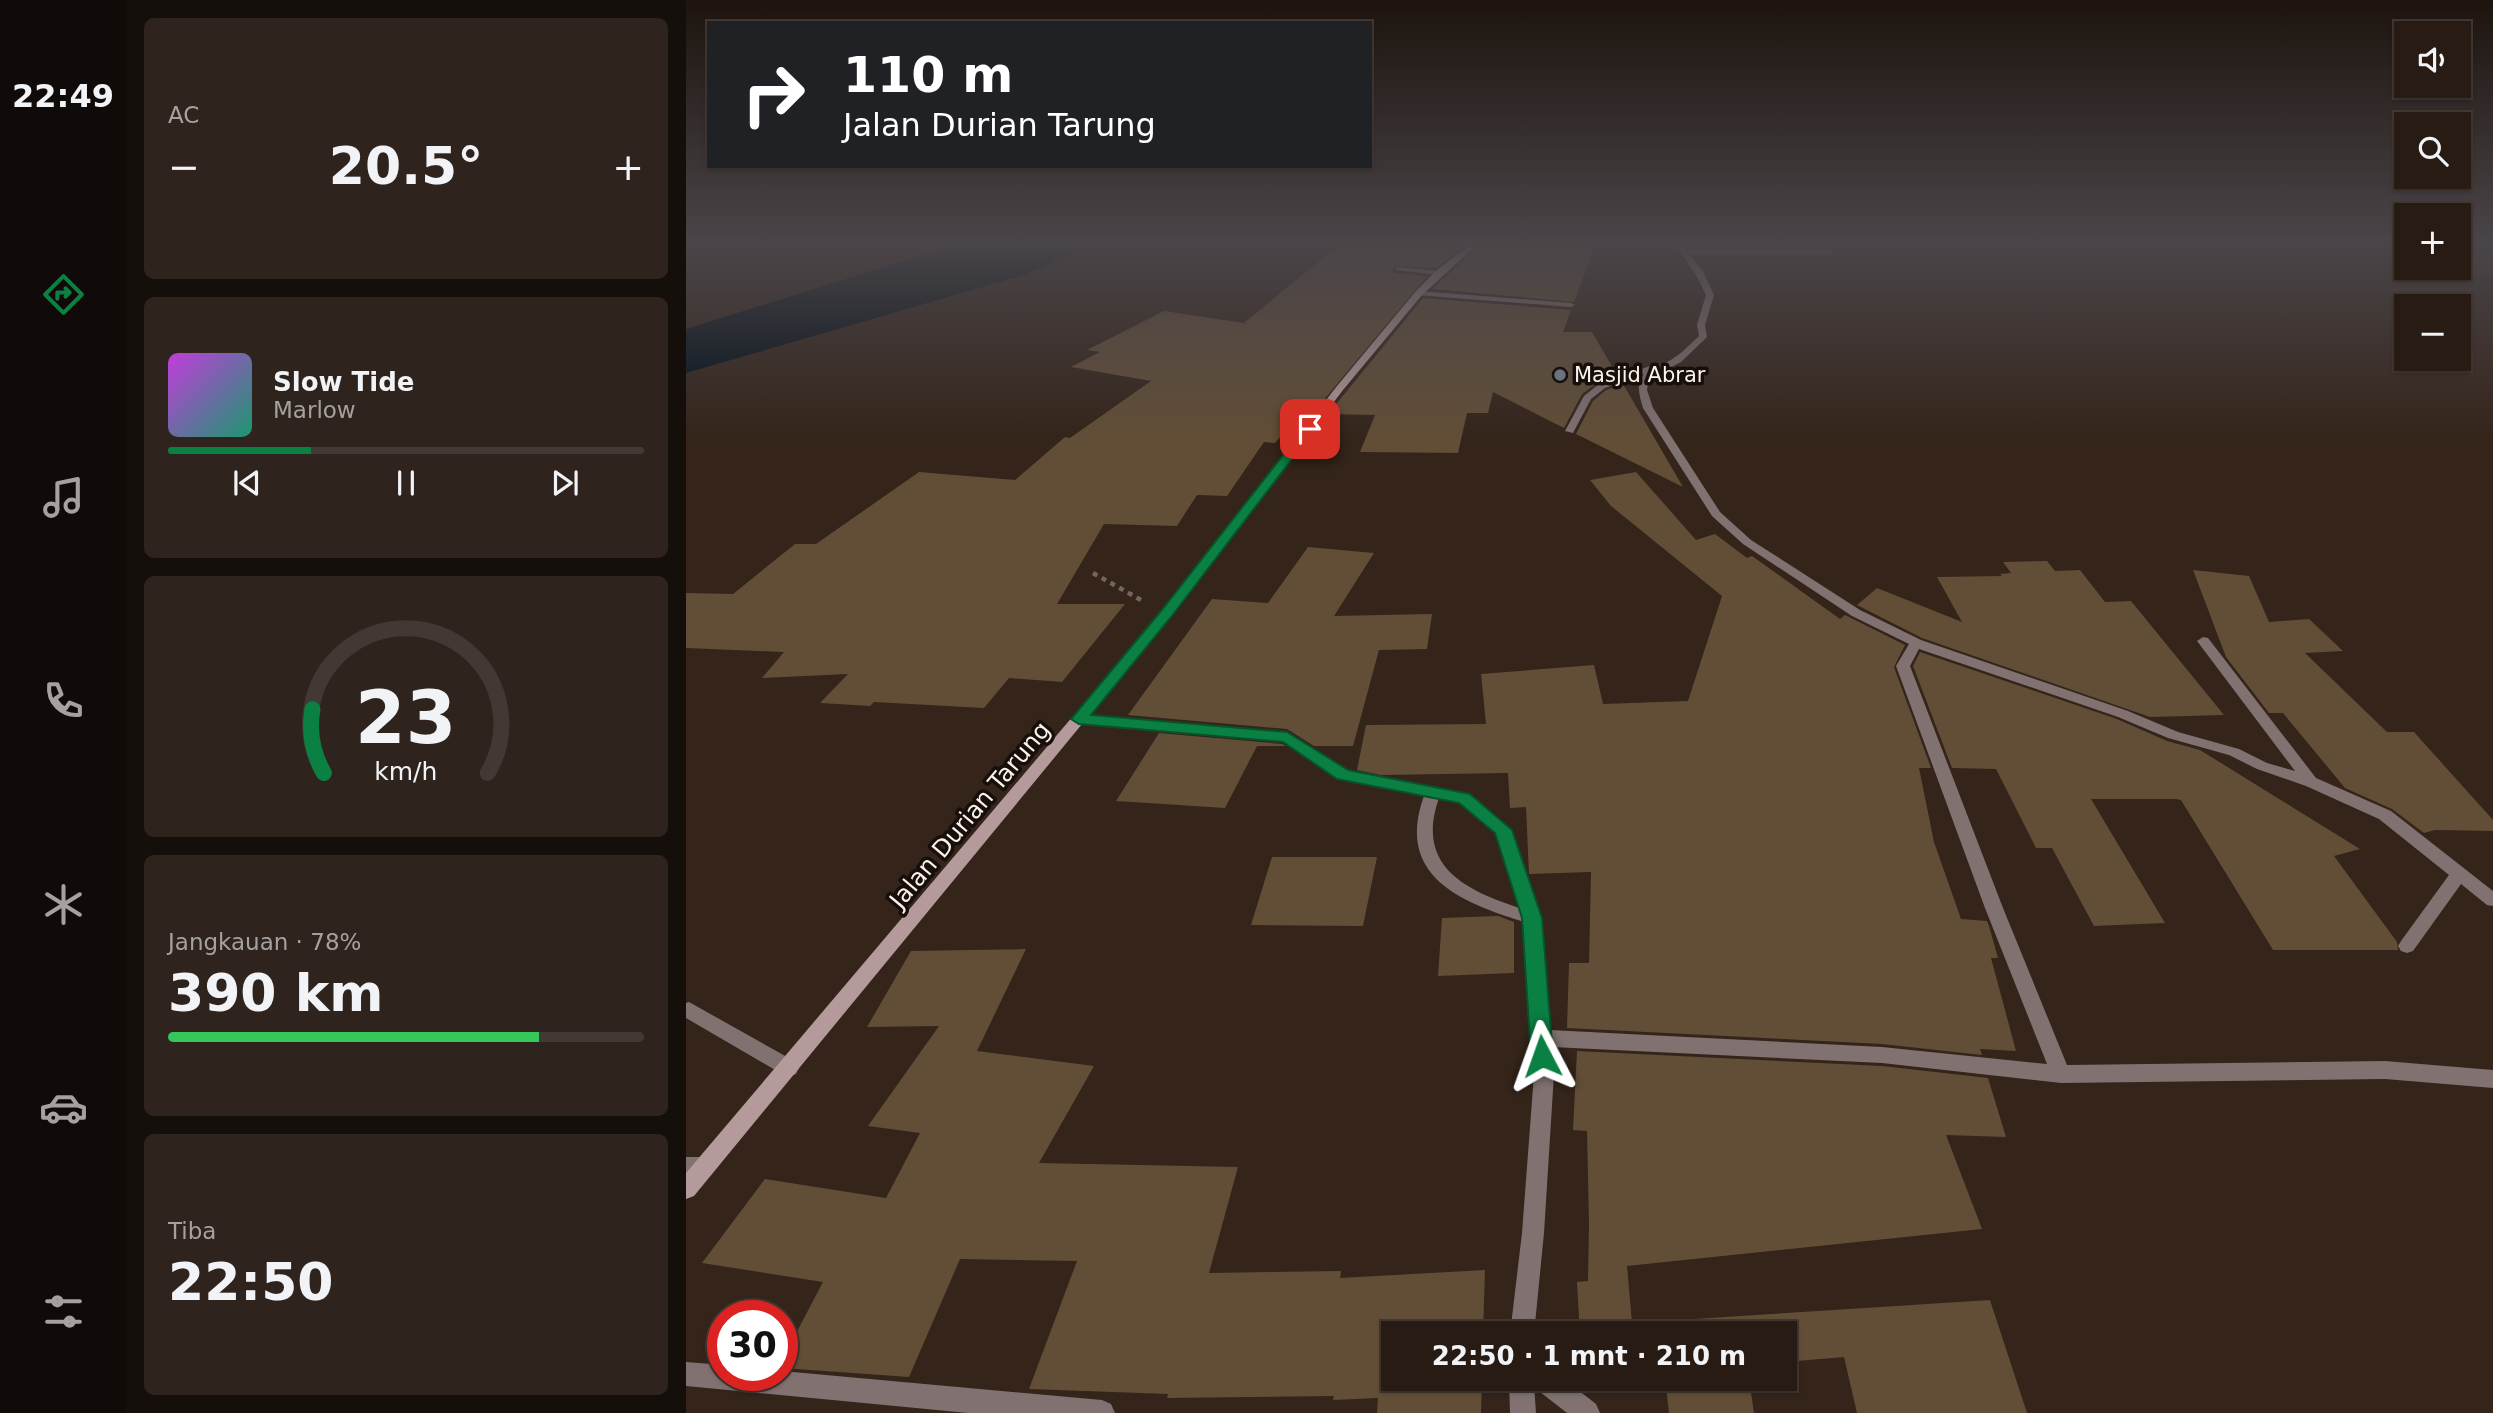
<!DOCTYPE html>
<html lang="id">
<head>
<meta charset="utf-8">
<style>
  body { margin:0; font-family:"DejaVu Sans",sans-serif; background:#2f241d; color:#f1f3f6; height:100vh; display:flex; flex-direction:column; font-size:26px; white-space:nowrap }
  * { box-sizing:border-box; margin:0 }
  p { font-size:23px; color:#a4a1a0 }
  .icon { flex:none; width:38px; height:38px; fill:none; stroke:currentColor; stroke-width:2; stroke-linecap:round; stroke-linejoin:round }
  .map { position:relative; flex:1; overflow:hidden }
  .sheet { display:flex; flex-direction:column; gap:18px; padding:18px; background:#150f0b; width:560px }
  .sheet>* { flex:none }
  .top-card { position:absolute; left:21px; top:21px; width:665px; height:147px; border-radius:0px; box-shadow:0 2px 5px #0004,0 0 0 2px #433934; background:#202124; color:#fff; overflow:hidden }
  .tools { position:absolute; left:1708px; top:21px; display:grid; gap:14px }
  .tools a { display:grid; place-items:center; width:77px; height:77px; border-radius:0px; background:#271b14; box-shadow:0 2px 5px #0004,0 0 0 2px #433934; font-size:35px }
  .speed { position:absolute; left:21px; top:1300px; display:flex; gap:14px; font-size:35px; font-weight:700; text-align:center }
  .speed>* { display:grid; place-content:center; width:91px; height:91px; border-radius:50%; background:#271b14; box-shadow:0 2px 5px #0004,0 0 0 2px #433934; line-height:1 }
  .speed .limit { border:10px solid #d22; background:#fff; color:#111 }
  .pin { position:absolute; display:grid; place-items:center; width:60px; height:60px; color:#fff; margin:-30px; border-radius:14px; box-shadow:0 4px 10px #0006 }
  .me { position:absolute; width:77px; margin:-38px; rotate:356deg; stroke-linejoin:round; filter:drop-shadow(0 0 5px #0008) }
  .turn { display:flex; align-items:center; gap:24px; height:147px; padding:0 21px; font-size:32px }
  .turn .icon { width:91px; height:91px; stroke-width:2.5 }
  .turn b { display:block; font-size:49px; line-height:60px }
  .big { font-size:52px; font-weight:700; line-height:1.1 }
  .sheet .tile { flex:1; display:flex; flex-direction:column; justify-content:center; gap:10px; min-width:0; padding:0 24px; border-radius:10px; background:#2f241d }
  .sheet .dial { align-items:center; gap:0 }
  .dial svg { height:182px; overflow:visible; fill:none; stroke:#433934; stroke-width:7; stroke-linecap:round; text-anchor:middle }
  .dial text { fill:#f1f3f6; stroke:none }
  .song { display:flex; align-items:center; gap:21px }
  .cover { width:84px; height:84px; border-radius:10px; background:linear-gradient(135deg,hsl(290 70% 55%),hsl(160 70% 35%)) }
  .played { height:7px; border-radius:4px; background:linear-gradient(90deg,#0b8043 30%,#433934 30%) }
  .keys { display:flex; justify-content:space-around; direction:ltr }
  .heat { display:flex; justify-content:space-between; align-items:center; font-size:38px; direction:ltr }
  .charge { height:10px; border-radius:5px; background:linear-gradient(90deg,#34c759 78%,#433934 0) }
  .trip { position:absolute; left:695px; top:1321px; width:416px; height:70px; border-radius:0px; background:#271b14; box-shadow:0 2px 5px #0004,0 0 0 2px #433934; font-weight:700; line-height:70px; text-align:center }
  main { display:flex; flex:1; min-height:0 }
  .tab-bar { display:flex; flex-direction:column; width:126px; justify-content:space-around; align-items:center; background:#100b08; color:#a4a1a0 }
  .tab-bar .icon { width:49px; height:49px }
  .tab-bar .active { color:#0b8043 }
  .tab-bar b { font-size:32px; color:#f1f3f6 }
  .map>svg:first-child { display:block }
  .built { fill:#412c1e }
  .water { fill:#000f18 }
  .building { fill:#624e37 }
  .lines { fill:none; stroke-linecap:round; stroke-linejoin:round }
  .path { stroke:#75665d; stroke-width:4.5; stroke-dasharray:5 5; stroke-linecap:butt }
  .street { fill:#817171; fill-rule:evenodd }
  .secondary { fill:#b49a9b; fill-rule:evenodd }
  .route { fill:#0b8043; stroke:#07532c; stroke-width:2 }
  .worship-dot { fill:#6b7280; stroke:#160f0a; stroke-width:2.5 }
  .labels { text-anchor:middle; stroke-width:7; stroke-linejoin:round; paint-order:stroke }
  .far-poi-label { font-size:21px; fill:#fdf2eb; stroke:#160f0a; text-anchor:start }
  .street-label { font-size:24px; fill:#fdf2eb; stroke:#160f0a }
</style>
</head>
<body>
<main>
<nav class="tab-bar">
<b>22:49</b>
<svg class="icon active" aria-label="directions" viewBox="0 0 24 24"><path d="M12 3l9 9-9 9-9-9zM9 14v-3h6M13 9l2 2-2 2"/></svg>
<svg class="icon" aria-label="music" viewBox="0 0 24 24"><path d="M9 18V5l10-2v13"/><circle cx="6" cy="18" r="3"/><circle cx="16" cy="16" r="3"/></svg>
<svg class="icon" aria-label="phone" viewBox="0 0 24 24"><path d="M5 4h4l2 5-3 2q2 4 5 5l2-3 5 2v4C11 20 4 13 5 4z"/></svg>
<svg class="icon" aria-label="climate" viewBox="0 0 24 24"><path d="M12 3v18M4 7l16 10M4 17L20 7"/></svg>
<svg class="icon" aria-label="car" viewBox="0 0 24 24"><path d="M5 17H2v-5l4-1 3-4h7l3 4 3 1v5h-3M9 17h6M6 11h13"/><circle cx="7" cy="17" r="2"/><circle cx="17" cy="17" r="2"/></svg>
<svg class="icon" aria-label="filters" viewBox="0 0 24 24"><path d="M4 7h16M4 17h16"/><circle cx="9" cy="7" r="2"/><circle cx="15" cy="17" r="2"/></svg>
</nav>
<section class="sheet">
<div class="tile"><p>AC</p>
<div class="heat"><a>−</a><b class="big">20.5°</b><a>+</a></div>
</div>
<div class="tile">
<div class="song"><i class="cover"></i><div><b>Slow Tide</b><p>Marlow</p></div></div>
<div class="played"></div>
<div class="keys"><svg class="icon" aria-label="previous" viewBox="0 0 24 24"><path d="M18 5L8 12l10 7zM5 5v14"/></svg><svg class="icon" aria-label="pause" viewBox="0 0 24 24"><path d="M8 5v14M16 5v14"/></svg><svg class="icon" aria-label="next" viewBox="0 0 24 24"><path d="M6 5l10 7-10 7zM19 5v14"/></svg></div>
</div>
<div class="tile dial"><svg viewBox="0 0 100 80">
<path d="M14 69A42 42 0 1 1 86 69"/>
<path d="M14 69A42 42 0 0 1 9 41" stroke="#0b8043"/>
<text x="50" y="56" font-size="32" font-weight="700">23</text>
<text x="50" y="72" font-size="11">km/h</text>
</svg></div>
<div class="tile"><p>Jangkauan · 78%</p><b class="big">390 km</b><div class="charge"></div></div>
<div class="tile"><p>Tiba</p><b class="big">22:50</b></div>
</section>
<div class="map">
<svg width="1807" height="1413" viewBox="0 0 1807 1413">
  <rect width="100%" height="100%" fill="#34241a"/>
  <!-- built -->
  <path class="built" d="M 1773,243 L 1807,243 L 1807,274 L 1755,276 L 1738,268 L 1773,268 Z"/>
  <!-- water -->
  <path class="water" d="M 274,243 L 411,243 L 338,275 L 0,373 L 0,329 Z"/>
  <!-- building -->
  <g class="building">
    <path d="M 655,243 L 782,243 L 750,268 L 709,266 L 706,270 L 709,273 L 741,276 L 627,413 L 616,413 L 589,443 L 578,442 L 541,496 L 511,495 L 491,526 L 418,524 L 371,604 L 439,604 L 376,682 L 323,678 L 298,708 L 188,702 L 184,706 L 134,703 L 162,674 L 76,678 L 98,652 L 0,648 L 0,593 L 47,594 L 109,544 L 130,544 L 233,472 L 329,480 L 379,437 L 384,438 L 465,381 L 385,367 L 414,352 L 401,350 L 478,311 L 558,323 Z"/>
    <path d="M 796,243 L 910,243 L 888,302 L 746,289 Z"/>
    <path d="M 737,298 L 885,310 L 877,332 L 906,332 L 931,375 L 912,382 L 896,394 L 878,428 L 807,392 L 802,413 L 781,413 L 772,453 L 674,452 L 689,415 L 642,414 Z"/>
    <path d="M 937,384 L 997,487 L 890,434 L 907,401 L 920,390 Z"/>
    <path d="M 950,472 L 1010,540 L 1029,534 L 1061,558 L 1066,556 L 1154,619 L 1159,615 L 1219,645 L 1208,667 L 1245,768 L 1233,768 L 1248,842 L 1275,919 L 1301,921 L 1303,926 L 1312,958 L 1305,958 L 1330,1051 L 1294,1049 L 1296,1055 L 1196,1044 L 881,1028 L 883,963 L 903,963 L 905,872 L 843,874 L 840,807 L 824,808 L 822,773 L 695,775 L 671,770 L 680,725 L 800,724 L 795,674 L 908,665 L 917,704 L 1002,701 L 1036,596 L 925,506 L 904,480 Z"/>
    <path d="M 622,547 L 688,553 L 648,616 L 746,614 L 741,649 L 693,650 L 667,746 L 628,746 L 601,729 L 442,715 L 526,599 L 582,603 Z"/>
    <path d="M 1361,561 L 1369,571 L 1394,570 L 1419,602 L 1445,601 L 1538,715 L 1464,717 L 1236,638 L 1171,605 L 1191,588 L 1276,622 L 1251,577 L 1316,576 L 1314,574 L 1325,573 L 1317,562 Z"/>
    <path d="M 1507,570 L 1563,576 L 1583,622 L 1623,619 L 1657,651 L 1619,653 L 1701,732 L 1728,732 L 1807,820 L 1807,831 L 1749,830 L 1738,833 L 1706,809 L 1659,788 L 1597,713 L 1583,713 L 1540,657 Z"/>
    <path d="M 1234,652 L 1431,719 L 1481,741 L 1514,750 L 1674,849 L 1648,856 L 1711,942 L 1712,950 L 1587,950 L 1495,800 L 1490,799 L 1405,799 L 1479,923 L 1408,926 L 1366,848 L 1350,848 L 1310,769 L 1266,768 L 1227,666 Z"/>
    <path d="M 473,733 L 596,744 L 600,746 L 571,746 L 539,808 L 430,801 Z"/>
    <path d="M 586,857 L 691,857 L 677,926 L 565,925 Z"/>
    <path d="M 812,916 L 828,922 L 828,973 L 752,976 L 756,918 Z"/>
    <path d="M 340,949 L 291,1051 L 408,1066 L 353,1163 L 552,1167 L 523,1273 L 655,1271 L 654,1278 L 799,1270 L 797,1334 L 707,1334 L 707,1379 L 796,1379 L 795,1413 L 691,1413 L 692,1398 L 647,1400 L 648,1396 L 481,1398 L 482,1394 L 343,1389 L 391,1261 L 274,1259 L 223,1377 L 96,1368 L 96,1360 L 137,1282 L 16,1263 L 79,1179 L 200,1198 L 234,1133 L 182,1126 L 253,1026 L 181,1027 L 225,951 Z"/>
    <path d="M 891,1051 L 1196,1066 L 1302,1078 L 1320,1137 L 1260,1135 L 1296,1229 L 941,1266 L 946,1323 L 1304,1300 L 1341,1413 L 1171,1413 L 1158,1357 L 1099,1362 L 1099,1334 L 894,1334 L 891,1282 L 902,1281 L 903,1224 L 901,1131 L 887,1130 Z"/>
    <path d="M 896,1379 L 1063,1379 L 1068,1413 L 983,1413 L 980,1387 L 900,1393 L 897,1390 Z"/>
  </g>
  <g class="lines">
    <!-- path -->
    <path class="path" d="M 407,573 L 455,600"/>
    <!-- street -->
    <g class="street">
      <path d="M 987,243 L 994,243 L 999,250 L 1146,250 L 1149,252 L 1146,254 L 1003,254 L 1017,271 L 1028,295 L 1019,325 L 1021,337 L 995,362 L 963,378 L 961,390 L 967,408 L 1034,512 L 1065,540 L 1174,610 L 1235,640 L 1442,711 L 1492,732 L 1553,749 L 1581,763 L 1609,771 L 1511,641 L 1517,637 L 1522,638 L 1630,778 L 1705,811 L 1807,891 L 1807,906 L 1801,905 L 1775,884 L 1727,951 L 1721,953 L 1715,951 L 1712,946 L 1715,941 L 1763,875 L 1693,819 L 1620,786 L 1571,769 L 1543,755 L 1482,738 L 1432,717 L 1233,649 L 1224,666 L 1317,908 L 1381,1065 L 1699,1061 L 1807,1070 L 1807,1088 L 1699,1079 L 1375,1083 L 1196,1063 L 866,1047 L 868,1074 L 858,1233 L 848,1334 L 824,1334 L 836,1233 L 848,1074 L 838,922 C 774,902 709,876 738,796 L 652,779 L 597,741 L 393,723 L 386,719 L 393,715 L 601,732 L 661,771 L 783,794 L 825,830 L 855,918 L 864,1030 L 1196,1047 L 1361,1064 L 1299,908 L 1210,666 L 1223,644 L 1166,616 L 1057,544 L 1026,516 L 957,408 C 954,397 949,384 958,374 L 919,388 L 905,399 L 887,433 L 879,431 L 898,396 L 913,384 L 964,366 C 984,366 998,350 1013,336 L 1011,325 L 1020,295 C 1011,275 999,258 987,243 ZM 753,798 L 773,802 L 810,833 L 834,908 C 779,890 729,866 753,798 Z"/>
      <path d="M 711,267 L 753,271 L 757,273 L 753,275 L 709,270 Z"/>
      <path d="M 733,291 L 885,303 L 889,305 L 885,307 L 730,295 L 729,293 Z"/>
      <path d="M 3,1002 L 110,1062 L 113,1068 L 110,1074 L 103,1077 L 96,1074 L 0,1018 L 0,1003 Z"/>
      <path d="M 0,1157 L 18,1157 L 26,1160 L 29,1167 L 26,1174 L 18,1177 L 0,1177 Z"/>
      <path d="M 0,1362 L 37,1365 L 37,1376 L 96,1376 L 96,1371 L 416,1400 L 425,1404 L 429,1413 L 282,1413 L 0,1386 Z"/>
      <path d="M 823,1379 L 878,1379 L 910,1404 L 914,1413 L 881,1413 L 849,1388 L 848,1384 L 850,1413 L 824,1413 Z"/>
    </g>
    <!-- secondary -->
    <path class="secondary" d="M 786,243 L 793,243 L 736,295 L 657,390 L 484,617 L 8,1196 L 0,1199 L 0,1173 L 476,611 L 651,386 L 730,291 L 750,271 Z"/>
  </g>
  <!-- sky -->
  <linearGradient id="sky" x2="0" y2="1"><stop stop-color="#1d140e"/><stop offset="0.55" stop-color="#4a4549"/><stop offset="1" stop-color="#4a4549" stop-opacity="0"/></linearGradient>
  <rect width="1807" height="441" fill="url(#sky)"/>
  <!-- route -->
  <path class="route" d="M 620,426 L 629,429 L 485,617 L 405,715 L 601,732 L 662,770 L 784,794 L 826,830 L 856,918 L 867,1056 L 864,1063 L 856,1066 L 848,1063 L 845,1056 L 836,918 L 809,833 L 773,803 L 651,779 L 597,742 L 393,724 L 385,719 L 475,611 Z"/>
  <!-- markers -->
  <circle class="worship-dot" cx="874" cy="375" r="7"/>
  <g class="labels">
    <!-- far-poi labels -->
    <g class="far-poi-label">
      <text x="888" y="382">Masjid Abrar</text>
    </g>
    <!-- street labels -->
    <g class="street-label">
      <text transform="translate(284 815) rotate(-50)" y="8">Jalan Durian Tarung</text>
    </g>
  </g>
</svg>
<div class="tools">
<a><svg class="icon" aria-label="sound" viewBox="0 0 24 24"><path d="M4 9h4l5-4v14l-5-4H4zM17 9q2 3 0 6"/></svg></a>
<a><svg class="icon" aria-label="search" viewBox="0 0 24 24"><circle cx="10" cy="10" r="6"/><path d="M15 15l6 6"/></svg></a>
<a>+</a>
<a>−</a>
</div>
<div class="speed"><div class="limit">30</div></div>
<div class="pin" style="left:624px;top:429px;background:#d93025"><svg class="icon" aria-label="arrive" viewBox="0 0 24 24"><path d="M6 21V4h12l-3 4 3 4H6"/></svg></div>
<svg class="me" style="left:856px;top:1056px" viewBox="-20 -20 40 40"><path d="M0-17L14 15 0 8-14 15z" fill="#0b8043" stroke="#fff" stroke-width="4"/></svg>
<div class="trip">22:50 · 1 mnt · 210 m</div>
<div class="top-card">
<div class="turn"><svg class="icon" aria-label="right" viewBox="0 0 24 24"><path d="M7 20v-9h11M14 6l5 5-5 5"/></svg><div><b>110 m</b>Jalan Durian Tarung</div></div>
</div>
</div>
</main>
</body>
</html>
